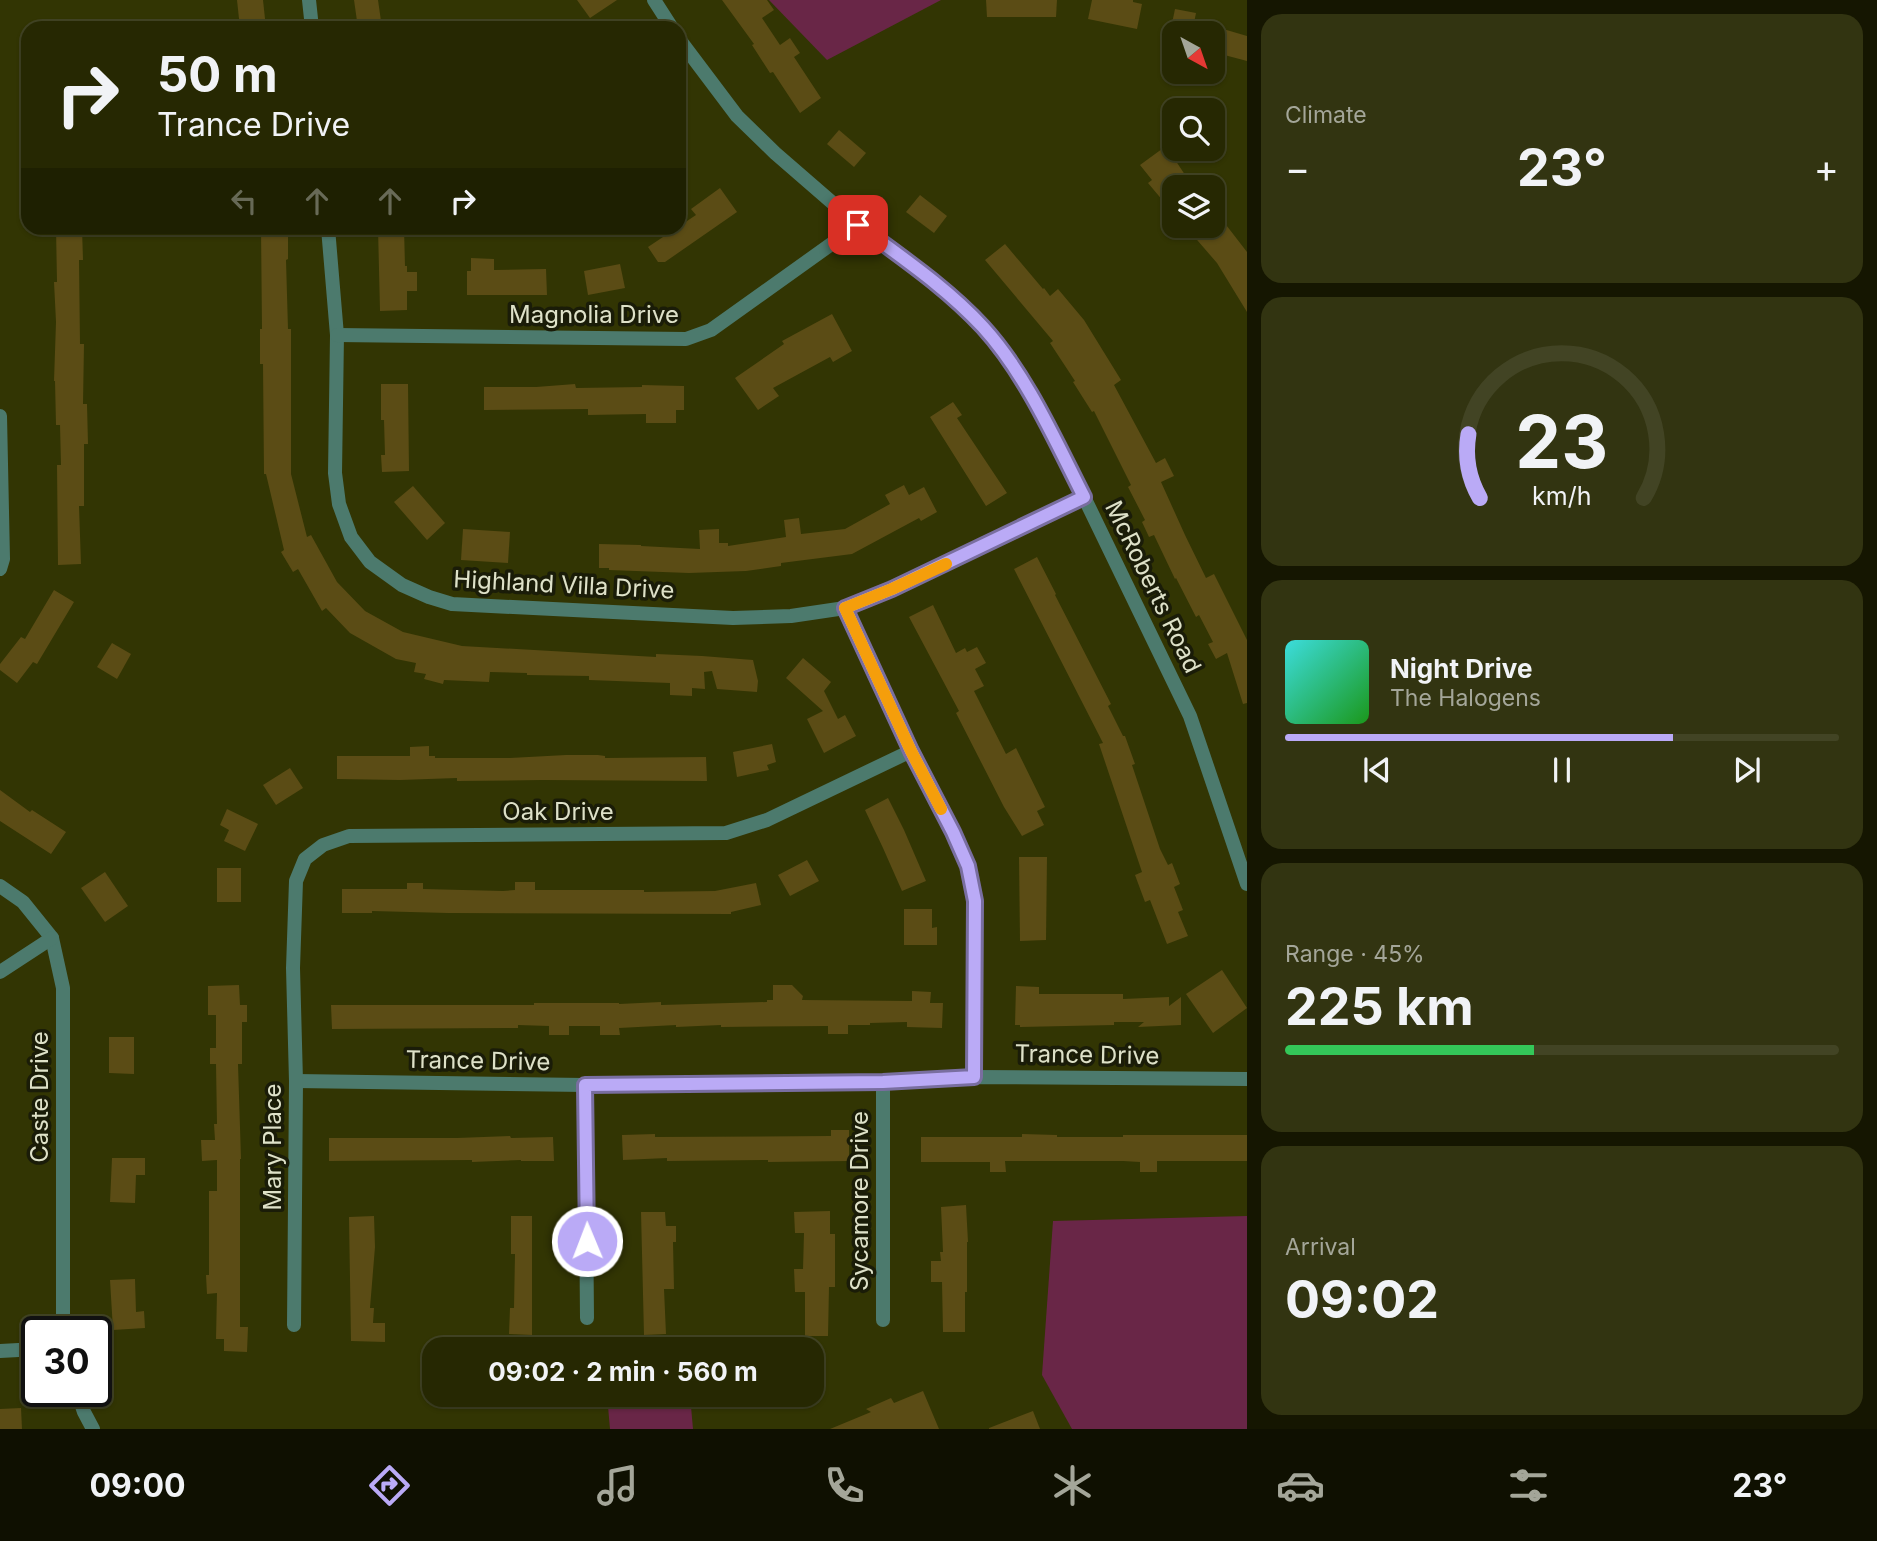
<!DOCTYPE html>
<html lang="en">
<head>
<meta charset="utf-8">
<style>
  body { margin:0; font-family:Inter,sans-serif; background:#323411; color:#f1f3f6; height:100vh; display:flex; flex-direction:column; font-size:26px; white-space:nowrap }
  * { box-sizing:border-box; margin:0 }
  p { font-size:23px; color:#a4a699 }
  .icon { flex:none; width:38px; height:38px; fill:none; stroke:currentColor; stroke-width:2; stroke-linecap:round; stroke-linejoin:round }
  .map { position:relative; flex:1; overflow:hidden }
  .drawer { display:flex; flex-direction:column; gap:14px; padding:14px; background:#151601; width:630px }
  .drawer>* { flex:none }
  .top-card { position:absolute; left:21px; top:21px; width:665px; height:214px; border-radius:21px; box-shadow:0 2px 5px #0004,0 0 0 2px #424424; background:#262802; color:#f1f3f6; overflow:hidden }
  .needle { width:46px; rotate:140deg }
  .buttons { position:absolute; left:1162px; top:21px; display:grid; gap:14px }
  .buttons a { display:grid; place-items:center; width:63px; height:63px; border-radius:14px; background:#262802; box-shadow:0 2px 5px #0004,0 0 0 2px #424424; font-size:35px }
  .speed { position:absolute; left:21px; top:1316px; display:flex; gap:14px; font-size:35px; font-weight:700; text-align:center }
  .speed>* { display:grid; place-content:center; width:91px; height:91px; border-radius:50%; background:#262802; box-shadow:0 2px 5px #0004,0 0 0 2px #424424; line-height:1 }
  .speed .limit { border:4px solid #111; border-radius:10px; background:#fff; color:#111 }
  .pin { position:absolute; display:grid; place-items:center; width:60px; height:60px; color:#fff; margin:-30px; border-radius:14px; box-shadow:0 4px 10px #0006 }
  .me { position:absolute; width:77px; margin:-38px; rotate:359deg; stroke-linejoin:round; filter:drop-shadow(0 0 5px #0008) }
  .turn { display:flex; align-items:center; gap:24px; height:147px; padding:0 21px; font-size:32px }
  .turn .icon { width:91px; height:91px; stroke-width:2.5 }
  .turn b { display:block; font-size:49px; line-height:60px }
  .lanes { display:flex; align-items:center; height:66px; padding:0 21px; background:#0003; justify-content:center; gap:35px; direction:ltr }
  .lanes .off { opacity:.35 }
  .big { font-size:52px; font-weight:700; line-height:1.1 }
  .drawer .card { flex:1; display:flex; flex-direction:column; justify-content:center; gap:10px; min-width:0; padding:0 24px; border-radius:21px; background:#323411 }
  .drawer .dial { align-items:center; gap:0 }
  .dial svg { height:182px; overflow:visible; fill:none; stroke:#424424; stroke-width:7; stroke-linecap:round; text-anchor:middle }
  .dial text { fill:#f1f3f6; stroke:none }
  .song { display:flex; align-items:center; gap:21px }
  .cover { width:84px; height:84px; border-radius:10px; background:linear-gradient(135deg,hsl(180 70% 55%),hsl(120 70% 35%)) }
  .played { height:7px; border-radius:4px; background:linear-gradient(90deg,#baaaf6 70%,#424424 70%) }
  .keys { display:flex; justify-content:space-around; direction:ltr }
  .heat { display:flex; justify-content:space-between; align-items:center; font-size:38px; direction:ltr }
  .charge { height:10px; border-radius:5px; background:linear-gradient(90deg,#34c759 45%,#424424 0) }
  .trip { position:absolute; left:422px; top:1337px; width:402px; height:70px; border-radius:21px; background:#262802; box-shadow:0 2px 5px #0004,0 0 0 2px #424424; font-weight:700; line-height:70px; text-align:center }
  .tab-bar { display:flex; height:112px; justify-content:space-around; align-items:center; background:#0f1001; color:#a4a699 }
  .tab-bar .icon { width:49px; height:49px }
  .tab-bar .active { color:#baaaf6 }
  .tab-bar b { font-size:32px; color:#f1f3f6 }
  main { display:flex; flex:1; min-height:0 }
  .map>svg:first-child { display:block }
  .green { fill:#692647 }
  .building { fill:#5b4c15 }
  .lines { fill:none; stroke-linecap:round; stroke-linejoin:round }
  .minor { stroke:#4c7a6d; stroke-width:14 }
  .route-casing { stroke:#796ea0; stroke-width:18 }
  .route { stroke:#baaaf6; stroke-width:12 }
  .slow { stroke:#f59e0b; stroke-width:12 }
  .labels { text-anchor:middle; stroke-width:7; stroke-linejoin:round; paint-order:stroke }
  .street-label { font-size:24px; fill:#dee1c8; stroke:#1a1c08 }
</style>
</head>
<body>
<main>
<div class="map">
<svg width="1247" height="1429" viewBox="0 0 1247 1429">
  <rect width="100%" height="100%" fill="#323503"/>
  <!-- green -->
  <g class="green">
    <path d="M 769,0 L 941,0 L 827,60 Z"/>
    <path d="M 1247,1216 L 1247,1429 L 1072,1429 L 1042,1375 L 1053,1221 Z"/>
    <path d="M 607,1395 L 690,1395 L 693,1429 L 610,1429 Z"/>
  </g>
  <!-- building -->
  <g class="building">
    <path d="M 237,0 L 263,0 L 266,28 L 240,28 Z"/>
    <path d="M 354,0 L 378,0 L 382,28 L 358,28 Z"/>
    <path d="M 577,0 L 617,0 L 590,18 Z"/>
    <path d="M 722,0 L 767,0 L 774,10 L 762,18 L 780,45 L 790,38 L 800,53 L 794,57 L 821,98 L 800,113 L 773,72 L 770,73 L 752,45 L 754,44 Z"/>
    <path d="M 986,0 L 1057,0 L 1056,17 L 987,17 Z"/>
    <path d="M 1092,0 L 1133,0 L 1133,2 L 1142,4 L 1137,29 L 1088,19 Z"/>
    <path d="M 1175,9 L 1196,13 L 1192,33 L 1170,33 Z"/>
    <path d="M 1213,26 L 1247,36 L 1247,61 L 1213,52 Z"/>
    <path d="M 839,130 L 866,153 L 854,167 L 827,144 Z"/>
    <path d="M 1166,146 L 1193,187 L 1174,187 L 1174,214 L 1148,183 L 1152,180 L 1140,165 Z"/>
    <path d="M 720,188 L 737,212 L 665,262 L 658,262 L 648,247 L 696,215 L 691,209 Z"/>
    <path d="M 920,195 L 947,216 L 934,233 L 906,212 Z"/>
    <path d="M 1213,208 L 1247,252 L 1247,312 L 1217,263 L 1185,226 L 1213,226 Z"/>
    <path d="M 56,228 L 82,228 L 83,260 L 79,260 L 80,344 L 84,344 L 83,404 L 87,404 L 88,444 L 84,444 L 84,506 L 79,506 L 81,564 L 58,565 L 57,465 L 61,465 L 60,425 L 56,425 L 55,381 L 54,381 L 56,322 L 54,282 L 57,282 Z"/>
    <path d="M 261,228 L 288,228 L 288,259 L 286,260 L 288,329 L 291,329 L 291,474 L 307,537 L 311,535 L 337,582 L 365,611 L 403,632 L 462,646 L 656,657 L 656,654 L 702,656 L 753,660 L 758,681 L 757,692 L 717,689 L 712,671 L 704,672 L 705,689 L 692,688 L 692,696 L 670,695 L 670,683 L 589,680 L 589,676 L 527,675 L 527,673 L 490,672 L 489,682 L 444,680 L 443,684 L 424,679 L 426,674 L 414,672 L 416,663 L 396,659 L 350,633 L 326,608 L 322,611 L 298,569 L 293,572 L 281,552 L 284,550 L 266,474 L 264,474 L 263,364 L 260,364 L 260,329 L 262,329 Z"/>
    <path d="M 378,228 L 404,228 L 405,266 L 407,266 L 407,272 L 417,272 L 417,291 L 407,291 L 407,310 L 380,311 Z"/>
    <path d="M 1005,244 L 1043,289 L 1044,288 L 1050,296 L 1058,289 L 1084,320 L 1121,380 L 1114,385 L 1156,463 L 1165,458 L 1174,476 L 1161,482 L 1185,535 L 1206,578 L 1214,574 L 1247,640 L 1247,703 L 1243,704 L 1227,653 L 1216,659 L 1208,644 L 1213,642 L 1199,615 L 1196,617 L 1176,578 L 1175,579 L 1154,535 L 1149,537 L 1142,522 L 1145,520 L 1128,487 L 1131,485 L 1094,411 L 1092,412 L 1073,382 L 1075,381 L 1050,343 L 1053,341 L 985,260 Z"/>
    <path d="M 471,258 L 494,259 L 494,270 L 546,269 L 547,295 L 467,295 L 467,271 L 471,271 Z"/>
    <path d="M 620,264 L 625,288 L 588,295 L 584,271 Z"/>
    <path d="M 832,314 L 852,351 L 833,362 L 830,357 L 773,388 L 779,396 L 758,410 L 735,378 L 784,344 L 782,341 Z"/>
    <path d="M 381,384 L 408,384 L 409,471 L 382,472 L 381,455 L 385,455 L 384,420 L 381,420 Z"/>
    <path d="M 575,384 L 576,388 L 642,387 L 642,385 L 684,386 L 684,410 L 676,410 L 676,423 L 646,423 L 646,414 L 588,415 L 588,409 L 484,410 L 484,387 L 536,387 Z"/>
    <path d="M 953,402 L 962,415 L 957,418 L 1007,493 L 986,506 L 930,417 Z"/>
    <path d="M 904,485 L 909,495 L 924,487 L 937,512 L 921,521 L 919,518 L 852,554 L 781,563 L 781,566 L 746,571 L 689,573 L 609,570 L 609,568 L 599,568 L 599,544 L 641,545 L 641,546 L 700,549 L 699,530 L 719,529 L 719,543 L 728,543 L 728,546 L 786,537 L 784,520 L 799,518 L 801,534 L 845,529 L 890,504 L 885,495 Z"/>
    <path d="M 413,486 L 445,523 L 427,540 L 394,502 Z"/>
    <path d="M 463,529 L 510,532 L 508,563 L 461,560 Z"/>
    <path d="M 1037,557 L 1056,594 L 1055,595 L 1111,704 L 1108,706 L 1123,736 L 1125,736 L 1135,764 L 1132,765 L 1160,849 L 1168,865 L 1172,863 L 1180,884 L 1174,887 L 1183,910 L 1178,912 L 1188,936 L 1167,944 L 1150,900 L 1145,902 L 1135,875 L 1142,872 L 1099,744 L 1103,743 L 1014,569 Z"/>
    <path d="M 54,590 L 74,602 L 37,664 L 33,662 L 17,683 L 0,670 L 0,664 L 21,637 L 25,639 Z"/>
    <path d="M 933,605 L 956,653 L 965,648 L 967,652 L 977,647 L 986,663 L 975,669 L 984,686 L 974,691 L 1006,754 L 1016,748 L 1045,807 L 1037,811 L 1044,825 L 1022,836 L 1004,807 L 956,713 L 959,711 L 909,617 Z"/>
    <path d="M 112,643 L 131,654 L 117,679 L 97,667 Z"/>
    <path d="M 803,658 L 831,682 L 824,691 L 838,719 L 845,715 L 856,736 L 824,753 L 807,719 L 823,711 L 786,678 Z"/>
    <path d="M 772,744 L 776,762 L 767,765 L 769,770 L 737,777 L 733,752 Z"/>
    <path d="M 429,746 L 429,756 L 435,756 L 435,758 L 510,758 L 566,755 L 598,755 L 605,756 L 605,758 L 706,757 L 707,781 L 542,780 L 457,781 L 457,778 L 400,780 L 337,779 L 337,756 L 410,756 L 410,747 Z"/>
    <path d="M 290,768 L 303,788 L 276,805 L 263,785 Z"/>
    <path d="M 0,790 L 30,812 L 32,810 L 66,832 L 51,854 L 0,821 Z"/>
    <path d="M 888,798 L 904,830 L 926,881 L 902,891 L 883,848 L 865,810 Z"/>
    <path d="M 227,809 L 258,824 L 245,851 L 224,841 L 229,830 L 220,825 Z"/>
    <path d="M 1019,857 L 1047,857 L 1046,940 L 1020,941 Z"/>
    <path d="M 807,860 L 819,881 L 790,896 L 778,875 Z"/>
    <rect x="217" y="868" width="24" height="34"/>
    <path d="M 105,872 L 128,906 L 105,922 L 81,888 Z"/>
    <path d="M 515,882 L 535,882 L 535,890 L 644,890 L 644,892 L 715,891 L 756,883 L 761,905 L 731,912 L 731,914 L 448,913 L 372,911 L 372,913 L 342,913 L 342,889 L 407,889 L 407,883 L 423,883 L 423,889 L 503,891 L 515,890 Z"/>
    <path d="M 904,909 L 932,909 L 932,928 L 937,927 L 937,945 L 904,945 Z"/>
    <path d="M 1222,970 L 1247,1008 L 1213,1033 L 1186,994 Z"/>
    <path d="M 239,985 L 240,1005 L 247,1005 L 247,1022 L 242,1022 L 242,1064 L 238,1064 L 241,1159 L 240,1159 L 240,1327 L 248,1327 L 247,1352 L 224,1351 L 224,1339 L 216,1339 L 217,1293 L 207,1294 L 206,1275 L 209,1275 L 209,1191 L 217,1191 L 217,1160 L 202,1161 L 201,1140 L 215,1140 L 214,1124 L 217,1124 L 216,1064 L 210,1064 L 210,1048 L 216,1048 L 216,1015 L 208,1015 L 208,986 Z"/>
    <path d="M 773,985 L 792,985 L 803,996 L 802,1000 L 912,1001 L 912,991 L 931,992 L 930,1003 L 943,1003 L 942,1028 L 907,1027 L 907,1022 L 870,1023 L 870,1025 L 848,1025 L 848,1034 L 828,1034 L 828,1026 L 721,1027 L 721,1025 L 676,1027 L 676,1025 L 619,1028 L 620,1035 L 600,1035 L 600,1026 L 569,1026 L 569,1035 L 549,1035 L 549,1026 L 518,1025 L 518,1028 L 332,1029 L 331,1005 L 534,1005 L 534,1003 L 619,1003 L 619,1004 L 661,1002 L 661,1005 L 767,1002 L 767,1000 L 773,1000 Z"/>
    <path d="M 1016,986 L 1039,987 L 1039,994 L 1123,994 L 1123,999 L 1169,997 L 1169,1006 L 1181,997 L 1181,1025 L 1138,1027 L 1144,1022 L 1114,1022 L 1114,1025 L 1020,1027 L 1020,1025 L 1015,1025 Z"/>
    <path d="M 109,1037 L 134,1037 L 134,1074 L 109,1073 Z"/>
    <path d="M 831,1130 L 849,1130 L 849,1161 L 768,1162 L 768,1160 L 667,1161 L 667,1158 L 623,1160 L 622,1135 L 655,1134 L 655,1137 L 831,1136 Z"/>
    <path d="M 1022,1134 L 1057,1135 L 1057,1137 L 1123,1137 L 1123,1135 L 1247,1135 L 1247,1161 L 1157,1161 L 1157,1172 L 1140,1172 L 1140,1162 L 1123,1161 L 1005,1161 L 1006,1172 L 990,1172 L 990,1162 L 921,1162 L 921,1137 L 1022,1137 Z"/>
    <path d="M 510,1136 L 511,1138 L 553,1137 L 554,1161 L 521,1161 L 521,1160 L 472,1162 L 472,1160 L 329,1161 L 329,1138 L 457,1138 Z"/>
    <path d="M 112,1158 L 145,1158 L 145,1175 L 136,1175 L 135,1203 L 110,1202 Z"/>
    <path d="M 966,1205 L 968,1242 L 967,1242 L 967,1292 L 965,1292 L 965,1332 L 943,1332 L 942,1282 L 931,1282 L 931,1261 L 941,1261 L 940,1252 L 943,1252 L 941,1207 Z"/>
    <path d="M 830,1211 L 830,1234 L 835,1234 L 835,1287 L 829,1287 L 828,1336 L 805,1336 L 805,1292 L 795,1292 L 794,1269 L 803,1269 L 804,1233 L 795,1233 L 794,1212 Z"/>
    <path d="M 641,1212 L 665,1212 L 666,1226 L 676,1226 L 676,1242 L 673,1242 L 674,1289 L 664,1289 L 666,1334 L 644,1335 Z"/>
    <path d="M 374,1216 L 375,1247 L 370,1308 L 374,1308 L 373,1323 L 385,1323 L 385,1342 L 351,1341 L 349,1217 Z"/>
    <path d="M 511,1216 L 532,1216 L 532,1335 L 509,1334 L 510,1308 L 514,1308 L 515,1254 L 511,1254 Z"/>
    <path d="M 135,1279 L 136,1312 L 144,1311 L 145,1328 L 113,1330 L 110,1280 Z"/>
    <path d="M 923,1391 L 939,1429 L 830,1429 L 871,1412 L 866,1409 L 891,1398 L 894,1403 Z"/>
    <path d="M 21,1408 L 22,1429 L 0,1429 L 0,1409 Z"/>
    <path d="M 1033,1411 L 1040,1429 L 989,1429 L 989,1428 Z"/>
  </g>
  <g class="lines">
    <!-- minor -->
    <g class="minor">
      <path d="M 309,0 L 312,28"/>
      <path d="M 654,0 L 672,28"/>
      <path d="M 679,39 L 737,116 L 775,153 L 858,225 L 952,296 L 984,328 L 1013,366 L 1046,423 L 1084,497 L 1190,716 L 1247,884"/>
      <path d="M 328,228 L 337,335 L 335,473 L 339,504 L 351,537 L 370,562 L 402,585 L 429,597 L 452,604 L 733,618 L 791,616 L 845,608 L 892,589 L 1084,497"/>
      <path d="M 337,335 L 686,339 L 711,330 L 858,225"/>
      <path d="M 0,416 L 3,559 L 0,569"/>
      <path d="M 845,608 L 911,751 L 953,832 L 968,866 L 975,901 L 974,1077"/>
      <path d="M 0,886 L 23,902 L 52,938 L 63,988 L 63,1332"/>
      <path d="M 0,972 L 52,938"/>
      <path d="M 296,1081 L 585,1085 L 883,1082 L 974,1077 L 1247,1079"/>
      <path d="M 883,1082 L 883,1320"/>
      <path d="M 585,1085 L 587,1318"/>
      <path d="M 294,1325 L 296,1081 L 293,968 L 296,881 L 305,859 L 323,845 L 349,836 L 726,833 L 767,820 L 911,751"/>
      <path d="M 0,1351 L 37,1349"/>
      <path d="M 77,1391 L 84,1412 L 93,1429"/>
    </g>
  </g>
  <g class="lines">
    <!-- route casing -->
    <g class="route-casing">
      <path id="route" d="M 587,1241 L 585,1085 L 883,1082 L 974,1077 L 975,901 L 968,866 L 953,832 L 911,751 L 845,608 L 892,589 L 1084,497 C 1055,440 1026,374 983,327 C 946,287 901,257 858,225"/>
    </g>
    <!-- route -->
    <use href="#route" class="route"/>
    <!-- slow -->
    <path class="slow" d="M 941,809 L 911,751 L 845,608 L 892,589 L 946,564"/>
  </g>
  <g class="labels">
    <!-- street labels -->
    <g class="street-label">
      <text x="594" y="323">Magnolia Drive</text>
      <text transform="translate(564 585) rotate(3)" y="8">Highland Villa Drive</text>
      <text transform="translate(1153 587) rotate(64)" y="8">McRoberts Road</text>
      <text x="558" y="820">Oak Drive</text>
      <text transform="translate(1087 1055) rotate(1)" y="8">Trance Drive</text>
      <text transform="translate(478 1061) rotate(1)" y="8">Trance Drive</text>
      <text transform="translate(40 1097) rotate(-90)" y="8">Caste Drive</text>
      <text transform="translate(273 1147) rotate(-90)" y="8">Mary Place</text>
      <text transform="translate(860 1201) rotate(-90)" y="8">Sycamore Drive</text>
    </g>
  </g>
</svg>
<div class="buttons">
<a><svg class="needle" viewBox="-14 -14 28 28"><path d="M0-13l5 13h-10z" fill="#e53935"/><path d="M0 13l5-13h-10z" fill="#a4a699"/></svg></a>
<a><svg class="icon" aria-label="search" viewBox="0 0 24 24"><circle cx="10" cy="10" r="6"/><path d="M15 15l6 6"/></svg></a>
<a><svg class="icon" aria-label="layers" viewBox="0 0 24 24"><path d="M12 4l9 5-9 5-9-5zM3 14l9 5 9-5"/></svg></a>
</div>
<div class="speed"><div class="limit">30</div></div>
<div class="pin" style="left:858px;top:225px;background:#d93025"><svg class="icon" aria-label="arrive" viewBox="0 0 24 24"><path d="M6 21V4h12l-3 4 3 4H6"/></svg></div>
<svg class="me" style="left:587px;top:1241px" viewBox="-20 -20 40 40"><circle r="17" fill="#baaaf6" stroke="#fff" stroke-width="3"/><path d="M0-11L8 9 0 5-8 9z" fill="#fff"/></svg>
<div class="trip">09:02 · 2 min · 560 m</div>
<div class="top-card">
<div class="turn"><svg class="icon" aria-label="right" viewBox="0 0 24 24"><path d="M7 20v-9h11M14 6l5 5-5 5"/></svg><div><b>50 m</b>Trance Drive</div></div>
<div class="lanes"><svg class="icon off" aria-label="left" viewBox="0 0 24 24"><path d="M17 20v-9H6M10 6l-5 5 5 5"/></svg><svg class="icon off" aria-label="ahead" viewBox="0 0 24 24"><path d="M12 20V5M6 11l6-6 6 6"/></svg><svg class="icon off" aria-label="ahead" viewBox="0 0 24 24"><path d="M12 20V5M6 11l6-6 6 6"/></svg><svg class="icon" aria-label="right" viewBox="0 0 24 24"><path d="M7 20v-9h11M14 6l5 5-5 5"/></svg></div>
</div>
</div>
<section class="drawer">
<div class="card"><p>Climate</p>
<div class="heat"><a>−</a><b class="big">23°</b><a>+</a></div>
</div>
<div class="card dial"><svg viewBox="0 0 100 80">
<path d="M14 69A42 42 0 1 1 86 69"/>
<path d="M14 69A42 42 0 0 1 9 41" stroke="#baaaf6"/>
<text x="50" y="56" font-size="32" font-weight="700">23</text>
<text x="50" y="72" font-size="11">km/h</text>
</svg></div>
<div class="card">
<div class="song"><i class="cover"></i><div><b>Night Drive</b><p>The Halogens</p></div></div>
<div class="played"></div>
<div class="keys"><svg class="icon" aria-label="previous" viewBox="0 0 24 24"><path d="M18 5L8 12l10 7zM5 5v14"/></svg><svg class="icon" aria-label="pause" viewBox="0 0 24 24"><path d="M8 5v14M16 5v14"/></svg><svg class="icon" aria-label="next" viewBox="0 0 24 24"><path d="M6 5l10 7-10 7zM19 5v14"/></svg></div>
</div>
<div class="card"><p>Range · 45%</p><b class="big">225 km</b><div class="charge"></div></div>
<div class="card"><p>Arrival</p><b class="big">09:02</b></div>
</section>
</main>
<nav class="tab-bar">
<b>09:00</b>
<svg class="icon active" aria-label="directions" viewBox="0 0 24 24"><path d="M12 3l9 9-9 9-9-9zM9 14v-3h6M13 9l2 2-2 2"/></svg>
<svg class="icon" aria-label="music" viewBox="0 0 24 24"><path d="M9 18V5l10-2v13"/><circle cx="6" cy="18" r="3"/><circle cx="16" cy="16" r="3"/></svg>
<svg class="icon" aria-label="phone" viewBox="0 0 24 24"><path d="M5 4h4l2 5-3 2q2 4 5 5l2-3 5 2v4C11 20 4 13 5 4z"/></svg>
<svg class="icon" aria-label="climate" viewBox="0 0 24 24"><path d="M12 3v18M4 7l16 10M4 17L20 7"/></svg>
<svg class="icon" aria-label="car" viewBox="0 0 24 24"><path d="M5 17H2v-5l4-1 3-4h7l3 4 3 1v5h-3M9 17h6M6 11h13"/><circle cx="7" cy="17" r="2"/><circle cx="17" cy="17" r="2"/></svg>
<svg class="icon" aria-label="filters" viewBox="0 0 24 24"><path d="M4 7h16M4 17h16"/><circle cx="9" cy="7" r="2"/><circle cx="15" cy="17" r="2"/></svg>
<b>23°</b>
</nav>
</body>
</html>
